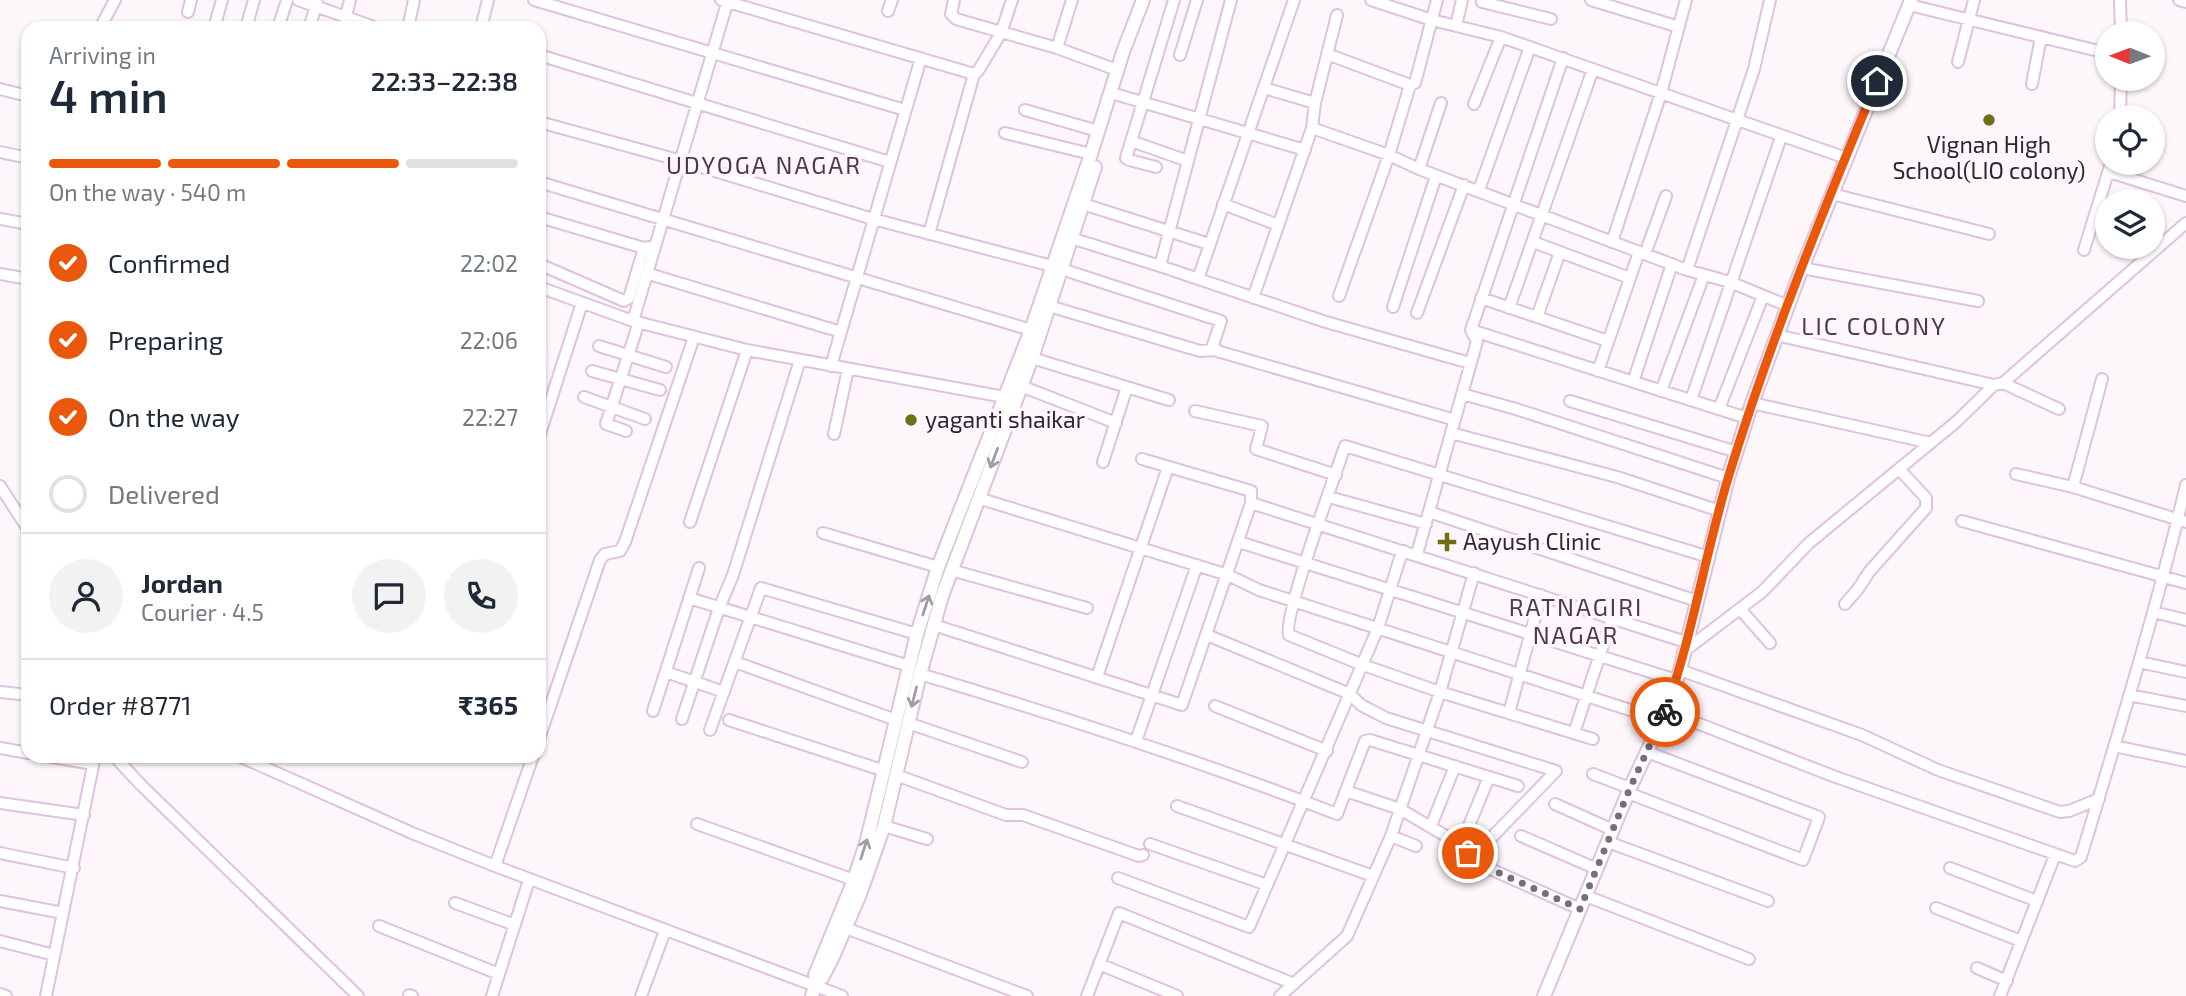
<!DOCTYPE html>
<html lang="en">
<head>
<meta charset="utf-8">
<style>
  :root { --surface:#fff; --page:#f2f2f3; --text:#1f2937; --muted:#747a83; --line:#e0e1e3; --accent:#ea580c }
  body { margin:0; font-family:"Exo 2",sans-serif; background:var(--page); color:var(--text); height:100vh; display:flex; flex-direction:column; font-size:26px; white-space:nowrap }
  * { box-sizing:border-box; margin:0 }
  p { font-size:23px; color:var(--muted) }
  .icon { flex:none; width:38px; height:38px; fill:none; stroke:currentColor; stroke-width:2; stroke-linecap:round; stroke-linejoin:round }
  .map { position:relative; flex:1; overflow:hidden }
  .drawer { position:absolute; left:21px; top:21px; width:525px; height:742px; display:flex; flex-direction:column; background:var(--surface); border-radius:21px; box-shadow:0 2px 5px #0004 }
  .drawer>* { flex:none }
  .needle { width:46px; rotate:271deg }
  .tools { position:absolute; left:2095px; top:21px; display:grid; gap:14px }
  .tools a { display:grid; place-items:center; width:70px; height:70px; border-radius:50%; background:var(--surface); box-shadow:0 2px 5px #0004; font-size:35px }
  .pin { position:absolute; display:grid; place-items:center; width:60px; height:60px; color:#fff; margin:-30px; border:4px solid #fff; border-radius:50%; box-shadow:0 2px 7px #0007 }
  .courier { position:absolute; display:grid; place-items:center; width:70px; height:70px; margin:-35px; border:5px solid #ea580c; border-radius:50%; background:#fff; color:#222; box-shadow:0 2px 9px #0007 }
  .head em { font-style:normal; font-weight:600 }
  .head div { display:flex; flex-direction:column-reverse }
  .head { display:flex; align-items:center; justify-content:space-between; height:119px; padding:0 28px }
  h1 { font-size:46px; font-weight:600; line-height:52px }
  .bar { display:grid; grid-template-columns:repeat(4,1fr); gap:10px 7px; align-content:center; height:84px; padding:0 28px }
  .bar i { height:9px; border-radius:5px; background:var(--line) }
  .bar .current { background:var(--accent) }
  .bar p { grid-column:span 4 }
  .line { display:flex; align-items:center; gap:18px; padding:0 28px; border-top:2px solid var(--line) }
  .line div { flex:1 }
  .round { display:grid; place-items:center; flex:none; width:74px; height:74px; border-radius:37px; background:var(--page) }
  ol { padding:0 28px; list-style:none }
  li { display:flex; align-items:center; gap:21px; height:77px }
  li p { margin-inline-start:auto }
  li .icon { padding:7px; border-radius:50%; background:var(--accent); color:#fff; stroke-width:4 }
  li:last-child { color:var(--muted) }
  li i { width:38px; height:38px; border:4px solid var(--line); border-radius:50% }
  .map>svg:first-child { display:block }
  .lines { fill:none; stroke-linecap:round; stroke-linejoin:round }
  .minor-casing { stroke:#e0c2de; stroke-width:14 }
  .major-casing { stroke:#e0c2de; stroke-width:16 }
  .minor { stroke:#fff; stroke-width:10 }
  .major { stroke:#fff; stroke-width:12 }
  .oneway { stroke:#a29da2 }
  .done { stroke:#786e77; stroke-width:7; stroke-dasharray:0 12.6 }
  .route { stroke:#ea580c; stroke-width:9 }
  .poi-dot { fill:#6f7013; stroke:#fdf7fc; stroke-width:2.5 }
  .labels { text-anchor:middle; stroke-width:7; stroke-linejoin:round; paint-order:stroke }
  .poi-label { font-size:23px; fill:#312530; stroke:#fdf7fc; text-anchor:start }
  .neighbourhood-label { font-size:24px; letter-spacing:2px; fill:#4f374e; stroke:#fdf7fc }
</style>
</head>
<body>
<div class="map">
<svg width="2186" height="996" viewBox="0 0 2186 996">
  <rect width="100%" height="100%" fill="#fdf7fc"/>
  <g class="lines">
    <g class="minor-casing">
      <path id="minor" d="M298,0L377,28
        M534,0L905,110
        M721,0L974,74L978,71L1001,33L1012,0
        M954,0L951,14L956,19L1057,48L1072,0
        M1371,0L1432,20L1501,37L1846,158
        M1482,0V2L1551,19
        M1591,0L1679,27
        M2120,0L2121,33
        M2179,0L2186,2
        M1909,5L2107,53
        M888,11L892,0
        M188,12L191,0
        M1456,26L1462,0
        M100,28L115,0
        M214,28L222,0
        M246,28L254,0
        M278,28L287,0
        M309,28L317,3
        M343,28L350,0
        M408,28L414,0
        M481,28L488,0
        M1057,48L1117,70
        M1327,54L1410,85
        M539,55L890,162
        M1180,55L1197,0
        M1958,62L1974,0
        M2032,84L2041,37
        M1264,88L1315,103
        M0,89L28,96
        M1118,95L1305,150
        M1474,104L1501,37
        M1025,110L1098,131
        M2120,117L2121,79
        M539,122L682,161L873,219L1052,266L1221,321L1213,345L1217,351L1455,420
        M1312,128L1389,155L1419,169L1687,270L1730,282L1788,306
        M1005,133L1091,154
        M1131,141L1188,161
        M0,152L28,158
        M1156,167L1129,160L1126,158L1174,0
        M1419,169L1441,103
        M2109,172L2186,196
        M539,182L1031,330
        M1479,190L1530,47
        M1832,194L1989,234
        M1083,204L1209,244
        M1223,204L1278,225
        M539,217L644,248L650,247
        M0,219L28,224
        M929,234L974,74
        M1071,238L1160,266L1326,322L1470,363
        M1533,242L1630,278
        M1612,242L1661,93L1686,0
        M2084,250L2111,163
        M1645,254L1666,196
        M539,264L624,301L629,298L644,248
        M1160,266L1231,0
        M1802,268L1978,301
        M1687,270L1754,69L1770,0
        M0,274L28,279
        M649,274L841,332
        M1198,279L1294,0
        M539,287L633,321L747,350L1010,398
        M1339,296L1389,155L1410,85L1415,83L1437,0
        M1253,298L1312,128L1315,103L1337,15
        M1481,298L1608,341
        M1049,306L1200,351L1215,350
        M1393,307L1436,176
        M1509,308L1593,69
        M1417,313L1464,185
        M1537,317L1560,252
        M633,321L728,0
        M1471,330L1747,418
        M1776,335L1994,385
        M599,346L666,367
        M1032,358L1169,400
        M831,366L921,58
        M592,371L660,390
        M1598,371L1639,252
        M2102,379L2073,487L2186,522
        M1633,382L1672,264
        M2003,383L2059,409
        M1021,386L1116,423
        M1661,391L1704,275
        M1462,394L1516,409L1728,478
        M584,397L645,419
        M1691,400L1781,137
        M1570,401L1737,452
        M1752,403L1931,443
        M1719,409L1763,296
        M1195,411L1262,426L1256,449L1336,475
        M626,431L606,424L639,322
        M1451,433L1617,477L1720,511
        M834,434L848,369
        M539,437L582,303
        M1103,462L1127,387
        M2016,474L2073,487
        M0,486L28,529
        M1329,497L1426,524
        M978,498L1228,575L1259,590L1661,720
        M1251,503L1686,642
        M1429,512L1697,601
        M1962,521L2186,583
        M690,522L747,350
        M823,533L938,567
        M1239,542L1676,680
        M1417,554L1477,341L1471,330L1563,58
        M951,570L1087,608
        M689,598L909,666
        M1845,604L1858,589L1869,572L1926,508V498L1899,469
        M1740,609L1770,643
        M2153,612L2186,620
        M934,625L1182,705L1251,503V491L1142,459
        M1207,635L1350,694L1361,705L1386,718L1556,771L1493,836L1468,853
        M1683,652L1762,592L1809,543L1956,422L1994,385L2003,383L2186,223
        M735,662L896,720
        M2139,662L2186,672
        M1680,670L1862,735L1938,770L2060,812L2069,811L2099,799
        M666,672L724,692
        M920,674C1061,716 1200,761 1337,814L1365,741L1370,740L1518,786
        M1097,677L1168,467
        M0,692L28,695
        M2129,695L2186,706
        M1215,706L1327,751
        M653,711L699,568
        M1666,711L1833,776L2075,861L2081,857C2118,734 2156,611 2186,485
        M1509,713L1541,595
        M682,719L719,608L733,575L800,360
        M729,720L885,771
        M908,723L1022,762
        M710,730L761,588L917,634
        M1574,733L1612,618
        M539,739L600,560L605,554L620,551L625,542L694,337
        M1593,739L1440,692L1363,665L1289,635C1282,619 1336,473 1345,446L1709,557
        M1136,741L1197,565
        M2114,746L2186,761
        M0,748L28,753
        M46,756L93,764
        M114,756L141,785L358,996
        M239,756L412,833L495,866L842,996
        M1593,774L1630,788
        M896,775L1006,815H1023L1139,856L1143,855
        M1346,791L1400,809L1461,845L1479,864L1580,909
        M1628,793L1803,860L1819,817L1647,752
        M0,803L84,815
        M1555,804L1613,830
        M1177,806L1373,876
        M697,824L854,880
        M884,826L927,839
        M1431,826L1455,766
        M1391,836L1416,846
        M1521,836L1597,869
        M1608,842L1768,901
        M1150,844L1267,885
        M1461,845L1489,777
        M0,853L74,868
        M495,866L533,756
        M1950,868L2037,901
        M1118,878L1249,927L1378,628L1401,555L1404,551
        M1586,896L1749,959
        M0,901L63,913
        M455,903L515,925
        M1936,908L2021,941
        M379,926L499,974
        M846,928L1027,996
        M0,941L54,955
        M1099,964L1177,996
        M1977,968L2007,981
        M0,994L6,996
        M409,995L412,996
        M46,996L95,756
        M492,996L529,880
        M641,996L665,931
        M1087,996L1119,913L1294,984
        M1280,996L1347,936L1391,836L1440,692L1474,573
        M2000,996L2055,855"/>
    </g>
    <g class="major-casing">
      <path id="major" d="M816,981L822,978L831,961L860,894L884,826L920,674L942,596L1032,358L1095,167
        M812,996L816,981L815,975L854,880L867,840L917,634L938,567L1031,330L1091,154L1123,52L1143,0
        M1544,996L1630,788L1666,711L1680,670L1728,478L1752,403L1802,268L1911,0"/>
    </g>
    <use href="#minor" class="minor"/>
    <use href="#major" class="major"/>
  </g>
  <defs><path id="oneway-shaft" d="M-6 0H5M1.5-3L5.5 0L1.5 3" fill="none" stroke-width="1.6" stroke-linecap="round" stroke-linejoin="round" transform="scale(1.75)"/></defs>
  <g class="oneway">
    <use href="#oneway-shaft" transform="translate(994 458) rotate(111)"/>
    <use href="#oneway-shaft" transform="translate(926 605) rotate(-72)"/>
    <use href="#oneway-shaft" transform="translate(914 697) rotate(104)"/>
    <use href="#oneway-shaft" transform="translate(864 849) rotate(-72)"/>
  </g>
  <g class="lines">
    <path class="done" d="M1468,853L1479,864L1580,909L1630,788L1665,712"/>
    <path class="route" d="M1665,712C1693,635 1705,553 1729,475C1770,341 1823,211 1877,81"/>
  </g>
  <g class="poi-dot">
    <circle cx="1989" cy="120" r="7"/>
    <circle cx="911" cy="420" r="7"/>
    <path d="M1443.5 531.5h7v7h7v7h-7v7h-7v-7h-7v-7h7z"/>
  </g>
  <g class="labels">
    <g class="poi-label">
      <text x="1989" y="153" text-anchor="middle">Vignan High<tspan x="1989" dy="26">School(LIO colony)</tspan></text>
      <text x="925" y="428">yaganti shaikar</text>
      <text x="1463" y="550">Aayush Clinic</text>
    </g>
    <g class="neighbourhood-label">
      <text x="764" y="174">UDYOGA NAGAR</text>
      <text x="1874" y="335">LIC COLONY</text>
      <text x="1576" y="616">RATNAGIRI<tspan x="1576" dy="28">NAGAR</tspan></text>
    </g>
  </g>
</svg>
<div class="tools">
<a><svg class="needle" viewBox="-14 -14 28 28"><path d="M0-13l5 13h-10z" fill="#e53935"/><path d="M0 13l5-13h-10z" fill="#747a83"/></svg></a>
<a><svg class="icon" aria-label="locate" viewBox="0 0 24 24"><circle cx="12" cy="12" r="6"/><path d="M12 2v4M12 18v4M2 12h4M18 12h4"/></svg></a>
<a><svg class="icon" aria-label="layers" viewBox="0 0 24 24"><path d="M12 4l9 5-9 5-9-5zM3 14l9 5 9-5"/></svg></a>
</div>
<div class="pin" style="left:1468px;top:853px;background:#ea580c"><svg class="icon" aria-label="bag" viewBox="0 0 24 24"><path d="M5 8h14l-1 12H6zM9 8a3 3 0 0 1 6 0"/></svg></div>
<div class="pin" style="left:1877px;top:81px;background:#1f2937"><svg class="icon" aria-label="home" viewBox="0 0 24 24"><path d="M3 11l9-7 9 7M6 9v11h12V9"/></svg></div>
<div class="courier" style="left:1665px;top:712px"><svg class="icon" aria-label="bike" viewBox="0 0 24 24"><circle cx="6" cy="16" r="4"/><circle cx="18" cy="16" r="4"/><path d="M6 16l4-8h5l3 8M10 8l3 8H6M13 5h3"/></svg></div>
<section class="drawer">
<div class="head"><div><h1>4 min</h1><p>Arriving in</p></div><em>22:33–22:38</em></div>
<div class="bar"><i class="current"></i><i class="current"></i><i class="current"></i><i></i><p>On the way · 540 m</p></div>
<ol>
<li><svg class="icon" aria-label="check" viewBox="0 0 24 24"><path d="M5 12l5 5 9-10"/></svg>Confirmed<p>22:02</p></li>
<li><svg class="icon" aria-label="check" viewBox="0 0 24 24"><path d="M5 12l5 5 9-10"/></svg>Preparing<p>22:06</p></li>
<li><svg class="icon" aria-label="check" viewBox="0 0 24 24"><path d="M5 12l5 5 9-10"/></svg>On the way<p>22:27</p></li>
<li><i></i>Delivered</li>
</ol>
<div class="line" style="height:126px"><a class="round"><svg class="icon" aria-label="person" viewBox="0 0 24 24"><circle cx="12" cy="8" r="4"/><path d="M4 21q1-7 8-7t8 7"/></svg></a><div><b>Jordan</b><p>Courier · 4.5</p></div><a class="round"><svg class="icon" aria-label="chat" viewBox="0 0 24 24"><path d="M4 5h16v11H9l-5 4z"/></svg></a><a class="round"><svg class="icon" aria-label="phone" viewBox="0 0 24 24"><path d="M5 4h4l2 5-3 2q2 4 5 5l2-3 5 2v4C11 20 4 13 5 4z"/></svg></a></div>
<div class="line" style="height:91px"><div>Order #8771</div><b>₹365</b></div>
</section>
</div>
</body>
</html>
